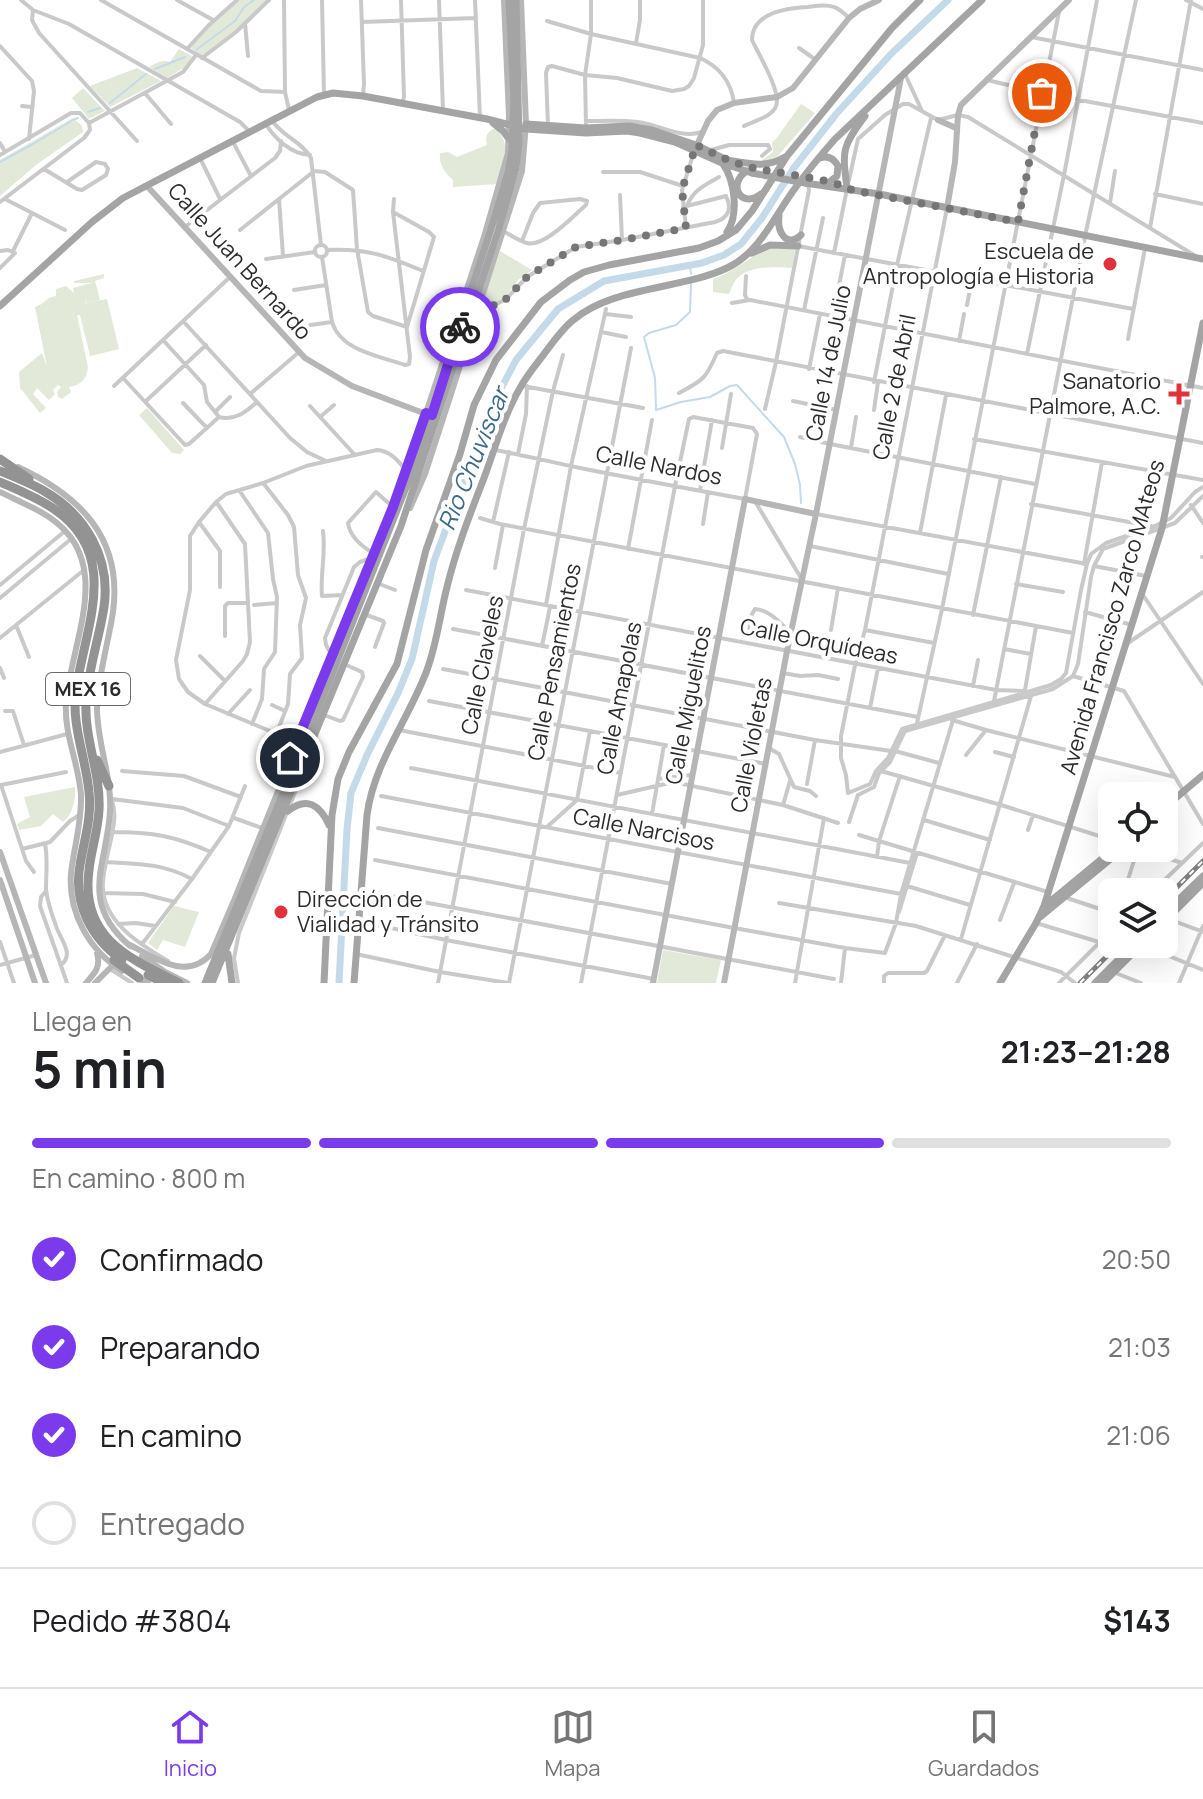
<!DOCTYPE html>
<html lang="es">
<head>
<meta charset="utf-8">
<style>
  :root { --surface:#fff; --page:#f6f6f6; --text:#202124; --muted:#757577; --line:#e0e0e0; --accent:#7c3aed }
  body { margin:0; font-family:Manrope,sans-serif; background:var(--page); color:var(--text); height:100vh; display:flex; flex-direction:column; font-size:30px; white-space:nowrap }
  * { box-sizing:border-box; margin:0 }
  p { font-size:26px; color:var(--muted) }
  .icon { flex:none; width:44px; height:44px; fill:none; stroke:currentColor; stroke-width:2; stroke-linecap:round; stroke-linejoin:round }
  .map { position:relative; height:983px; overflow:hidden }
  .drawer { display:flex; flex-direction:column; background:var(--surface); flex:1 }
  .drawer>* { flex:none }
  .fabs { position:absolute; left:1098px; top:782px; display:grid; gap:16px }
  .fabs a { display:grid; place-items:center; width:80px; height:80px; border-radius:12px; background:var(--surface); box-shadow:0 8px 32px #0002; font-size:40px }
  .pin { position:absolute; display:grid; place-items:center; width:68px; height:68px; color:#fff; margin:-34px; border:4px solid #fff; border-radius:50%; box-shadow:0 2px 8px #0007 }
  .courier { position:absolute; display:grid; place-items:center; width:80px; height:80px; margin:-40px; border:6px solid #7c3aed; border-radius:50%; background:#fff; color:#222; box-shadow:0 2px 10px #0007 }
  .overview em { font-style:normal; font-weight:700 }
  .overview div { display:flex; flex-direction:column-reverse }
  .overview { display:flex; align-items:center; justify-content:space-between; height:136px; padding:0 32px }
  h1 { font-size:52px; font-weight:700; line-height:60px }
  .bar { display:grid; grid-template-columns:repeat(4,1fr); gap:12px 8px; align-content:center; height:96px; padding:0 32px }
  .bar i { height:10px; border-radius:6px; background:var(--line) }
  .bar .current { background:var(--accent) }
  .bar p { grid-column:span 4 }
  .line { display:flex; align-items:center; gap:20px; padding:0 32px; border-top:2px solid var(--line) }
  .line div { flex:1 }
  ol { padding:0 32px; list-style:none }
  li { display:flex; align-items:center; gap:24px; height:88px }
  li p { margin-inline-start:auto }
  li .icon { padding:8px; border-radius:50%; background:var(--accent); color:#fff; stroke-width:4 }
  li:last-child { color:var(--muted) }
  li i { width:44px; height:44px; border:4px solid var(--line); border-radius:50% }
  .menu { display:flex; justify-content:space-around; align-items:center; height:112px; border-top:2px solid var(--line); background:var(--surface); font-size:22px; color:var(--muted) }
  .menu a { display:grid; justify-items:center; gap:4px }
  .menu .current { color:var(--accent) }
  .map>svg:first-child { display:block }
  .green { fill:#e2e9d9 }
  .lines { fill:none; stroke-linecap:round; stroke-linejoin:round }
  .stream { stroke:#c5dae9; stroke-width:2 }
  .river { stroke:#c5dae9; stroke-width:7 }
  .street { stroke:#c9c9c9; stroke-width:4 }
  .secondary { stroke:#b6b6b6; stroke-width:6 }
  .primary { stroke:#a4a4a4; stroke-width:7 }
  .highway { stroke:#939393; stroke-width:9 }
  .rail-casing { stroke:#818181; stroke-width:5 }
  .rail { stroke:#fff; stroke-width:2; stroke-dasharray:6; stroke-linecap:butt }
  .primary-bridge { stroke:#a4a4a4; stroke-width:7 }
  .done { stroke:#767676; stroke-width:8; stroke-dasharray:0 14.4 }
  .route { stroke:#7c3aed; stroke-width:10 }
  .poi-dot { fill:#df323a; stroke:#fff; stroke-width:3 }
  .labels { text-anchor:middle; stroke-width:8; stroke-linejoin:round; paint-order:stroke }
  .shield { fill:#fff; stroke:#6b6b6b; stroke-width:2 }
  .shield-label { font-size:20px; font-weight:bold; fill:#2c2c2c }
  .poi-label { font-size:22px; fill:#2c2c2c; stroke:#fff; text-anchor:end }
  .street-label { font-size:22px; fill:#2c2c2c; stroke:#fff }
  .water-label { font-size:24px; font-style:italic; fill:#3d6b8a; stroke:#fff }
</style>
</head>
<body>
<div class="map">
<svg width="1203" height="983" viewBox="0 0 1203 983">
  <rect width="100%" height="100%" fill="#fff"/>
  <path class="green" d="M239,0H267L228,37L205,54L201,55L191,48L197,37Z
    M179,49L192,56L185,67L167,78L149,67C156,63 162,59 170,62Z
    M137,68L161,81L110,107L90,86Z
    M83,88L105,111L89,119L72,98Z
    M801,104L815,113L777,157L762,163V160L773,152L772,142L776,139Z
    M73,118L82,126L83,132L36,165L0,196V160Z
    M493,129H496C513,144 502,165 497,184L453,187V180C446,174 438,164 440,153L448,152L457,157L487,145C485,138 486,133 493,129Z
    M770,248L795,249L792,268C775,267 746,265 735,281C732,285 731,290 729,294L713,292V279C734,272 750,256 770,248Z
    M500,251L532,270L518,280L504,299L481,307Z
    M104,274V278L95,281L100,300L87,303L85,298L86,303L77,305L107,299L119,349L90,356L80,315H77L88,367C87,379 81,385 69,387L71,392L62,399L58,397L57,392L61,387L58,385L53,390L55,394L49,400L37,388L33,394L46,408L40,413L20,388L19,372L42,353L47,367L35,307C44,305 45,297 56,296V289L66,286L74,293L73,288L92,283H74V281Z
    M147,408L184,450L180,454L172,453L139,415Z
    M75,787C76,799 73,814 63,822L53,814L41,826L19,830L17,824L30,817L24,797Z
    M174,906L199,912L185,947L163,940L157,950L148,943Z
    M663,950L721,960L716,983H657Z"/>
  <g class="lines">
    <path class="stream" d="M196,50L235,21L244,7L254,0
      M155,69L185,57
      M110,103L146,74
      M88,112L100,108
      M0,162L33,144L73,120L78,118
      M690,266L691,274
      M691,284L690,312L676,325L649,333L644,337L655,378L656,410L681,402L710,397L730,386L737,385L784,437L795,464L800,485L801,503"/>
    <path class="river" d="M339,983L347,829L351,793L367,755L398,693L412,659L434,561L493,404L516,360L558,309L604,281L702,263L724,255L741,244L762,218L793,169L837,113L891,54L948,0"/>
    <path class="street" d="M21,0L33,10L69,24L240,122L249,131
      M101,0L261,91L285,92
      M177,0L213,20
      M284,0L285,92L289,110
      M322,0L324,94
      M361,0L364,84L363,96
      M401,0L404,97L402,104
      M439,0L443,111
      M475,0L480,118
      M1186,0L1203,9
      M33,10L32,20L39,33L137,141
      M547,21L591,34L700,58C720,67 731,81 734,103
      M362,22L476,18
      M245,23L248,56
      M1031,37L1203,70
      M636,43L640,20V0
      M0,46L32,81L34,91L29,139
      M799,48L816,60
      M187,49L208,26L237,0
      M202,58L236,32L269,0
      M905,74L922,111
      M987,80L1042,93L1203,123
      M145,93L171,124
      M22,106L32,107
      M586,121C603,121 621,120 638,122C660,125 681,139 702,132
      M273,122C284,137 302,142 311,158L321,245
      M89,123L183,72L196,55
      M265,123C275,139 291,154 310,155
      M548,126L546,73L548,67L552,66L585,75L617,78L672,91L684,89L689,86L694,78L703,45V0
      M744,126C754,121 772,117 776,106C782,93 758,53 752,40C752,13 787,8 808,7C816,6 826,4 834,7C840,9 845,14 849,18
      M586,127L585,75L591,34V0
      M232,140L251,176
      M0,143L5,152
      M711,150L729,145H768L770,149L762,156
      M0,155L71,113H80L89,123
      M200,158L220,199
      M44,169L77,189L82,190L106,175L108,169L105,164L96,162L67,182
      M314,171L325,172L353,190L357,249L368,312L373,316L407,327L434,237L429,232L393,212
      M603,172H640L683,186
      M849,180L858,139L885,115L903,104H909L938,120L958,115L968,117L1194,255
      M1155,194L1203,204
      M620,195L622,240
      M5,199L65,230
      M279,199L283,256
      M0,202L84,138L90,130L89,123
      M1110,203L1115,171
      M687,206C693,190 705,185 719,177
      M185,227L275,158L280,151L281,141
      M686,228L682,190L694,152
      M1150,228L1191,0
      M240,230L313,172
      M503,231C511,235 519,241 527,243C544,248 574,215 586,205L587,201L580,199L540,203L533,213L522,241
      M315 251a6 6 0 1 1 12 0a6 6 0 1 1-12 0Z
      M798,246L1133,309
      M327,250C367,248 387,256 423,271
      M0,251L8,250L15,253L0,268
      M13,251L32,213
      M834,253L847,189
      M322,257L332,322C341,351 379,356 405,365L409,364L410,357L393,212L394,199
      M266,259L315,252
      M746,276L745,295L747,299
      M294,290L326,285
      M732,303L750,300L1203,388
      M967,305L972,279
      M804,310L823,218
      M478,312L505,300L527,277L576,247L622,240L715,222C729,218 732,208 726,196L683,207
      M606,314L631,317
      M833,316L845,255
      M183,321L290,438L307,452L326,461
      M310,325L332,322
      M601,332L626,337
      M1128,339L1145,248
      M163,340L204,385L207,402L219,417C235,421 246,412 257,402
      M959,341L964,314
      M1027,354L1064,175L1097,0
      M809,369L820,314
      M123,378L185,445L189,444L219,417
      M874,382L897,265L931,118
      M114,386L230,277
      M523,386L643,408
      M679,393C704,380 706,378 717,353L723,351L1203,443
      M250,394L298,353
      M146,401L206,345
      M793,401L837,410
      M183,403L207,428
      M310,406L354,454
      M765,409L776,362L809,190L808,184
      M874,410L878,382
      M215,412L230,397
      M320,417L334,405
      M800,437L830,444L1035,484
      M974,439L1203,480
      M722,448L731,394
      M851,448L856,417
      M495,450C523,455 551,462 580,468C635,479 690,489 745,499L757,434L753,428L693,417L689,419L675,486L581,983
      M518,454L526,414L527,386
      M264,484L288,515L294,527L298,575L306,598L300,625L302,658L290,674L288,704L276,735
      M239,490L268,533L273,579L277,597L275,652L264,669L262,699L252,724
      M700,490L712,420
      M756,503L801,578
      M1031,504L1151,526
      M1191,505L1203,523
      M816,514L1087,564
      M480,518L500,524L1073,633
      M199,522L220,551V587
      M493,522L509,452
      M703,524L708,492
      M323,531C326,554 320,574 322,596L342,595
      M920,533L946,395
      M810,546L948,574
      M628,549L652,420
      M373,553C361,546 350,537 348,523L376,492L393,507
      M1202,557H1203
      M1084,564L1102,462
      M1094,566L1146,576
      M495,568L503,525
      M377,583L395,590
      M1016,584L1063,592
      M0,585L65,531
      M466,590L996,690L1025,691
      M1143,595L1203,684
      M0,598L71,539
      M254,605L277,603
      M546,605L571,466L606,309
      M1085,612L1132,625
      M364,614L383,621L384,623L375,647
      M973,615L1001,477
      M16,625L29,657
      M453,629L918,717
      M831,630L838,588
      M865,630L934,643
      M749,632L752,614L755,609C770,610 780,623 791,633
      M225,636V606L228,603H248
      M0,638L84,570
      M1128,643L1203,592
      M542,646L550,607
      M1004,649L1031,654
      M200,656L225,681
      M332,656L326,645L325,638L354,567L360,562L371,558
      M0,668L4,678
      M443,669L815,740L891,751
      M783,673L800,676L818,675L838,679
      M1073,676L1124,691L1203,824
      M973,686L978,660
      M1025,690L1036,626
      M429,701L766,764
      M994,701L1085,236L1136,0
      M205,704L243,661L247,654L250,642L245,544L217,503
      M272,705L285,711
      M870,708L878,668
      M5,711H13L24,745
      M228,714L250,690
      M324,715L340,721L343,720L363,677L362,672L344,664
      M952,720L986,730L1175,777
      M917,723L942,609L1059,12
      M399,730L621,773
      M299,743L205,704L188,692L179,679L176,660L190,590V536L199,522L216,502L226,494L263,483L306,466L377,450C391,451 398,461 407,471
      M769,748L779,754L794,787L810,791L816,796
      M895,751L939,763
      M0,752L67,734
      M995,752L1014,757
      M966,755L986,730
      M411,768L910,863
      M122,771L184,776L241,797
      M881,771L1001,805L1112,840
      M658,779L691,775
      M807,784L815,740
      M848,793L846,775L841,758V736L855,665L865,630L947,208
      M848,793L870,784L876,771L888,758L902,729L1051,685L1061,679L1066,673L1081,590L1087,564L1091,554L1106,543L1155,526L1171,518L1195,492L1203,487
      M617,795L665,784L678,783L783,805L838,823
      M381,796L901,894
      M112,799L183,808L229,826
      M112,801C117,814 113,830 110,844C107,857 104,869 103,882C100,920 139,944 168,961
      M783,805L790,781
      M652,814L664,745
      M234,818L262,828
      M924,820L990,840
      M849,822L858,795L874,787L879,773L890,762L905,731L1053,689L1073,676L1078,664L1091,577L1094,566L1103,549L1175,523L1203,496
      M548,826L577,800L590,731
      M378,828L672,884
      M1028,830L1033,815
      M113,832C153,832 174,836 211,852
      M859,835L1048,892
      M45,844C48,859 46,873 46,889C47,900 52,915 56,926C60,939 75,954 61,965
      M1136,848L1182,863
      M22,849L50,842L70,821L81,814
      M877,857L879,841L900,776
      M375,860L734,928L845,948L885,953L896,923L901,894L953,720
      M106,862C139,864 162,863 192,879
      M34,872L26,861L1,785L66,772
      M907,886L970,905
      M46,891L41,897L40,906L67,983
      M370,892L834,979
      M1124,892L1138,848
      M1152,892L1203,843
      M103,893L143,894L175,902
      M1064,897L1112,913
      M779,903L916,926L1061,972L1075,983
      M899,912L917,853
      M1166,918L1203,932
      M1000,920L1014,883
      M359,921L446,940L654,979
      M1036,923L1099,942
      M118,924L136,923L155,926
      M961,939L1031,696
      M0,942L14,983
      M142,944L192,879L229,826L245,786
      M1142,945L1203,970
      M356,954L440,972L508,983
      M0,965L36,955
      M110,969L132,983
      M1113,972L1141,983
      M238,983L234,958L239,933L305,767
      M438,983L524,529L553,391L563,355
      M509,983L631,348
      M795,983L824,818
      M841,983L845,948
      M884,983V976L888,973H924L927,971L945,935
      M957,983L977,944
      M1059,983L1112,930
      M1179,983L1203,926"/>
    <path class="secondary" d="M938,120L956,128
      M696,147L708,121L717,110L734,103L777,97L793,88L849,18L860,9L879,0
      M147,186L305,358L352,386L426,414
      M947,208L955,162L958,115L961,105L1069,0
      M18,467C80,496 123,538 113,612C108,644 98,676 97,708C97,743 112,776 110,811C107,866 78,901 130,946
      M0,492C16,500 34,507 49,517C117,562 70,642 66,704C64,735 79,764 81,795C82,822 74,847 71,873C68,913 89,950 122,971
      M410,508L425,474L451,394L522,171L526,124L521,0
      M0,852L46,983
      M0,880L35,983
      M128,944C154,957 186,982 211,954L233,903L407,471L484,237L508,153L509,116L504,0
      M142,956L165,972L187,983
      M136,977L148,983
      M86,983C95,973 101,967 97,953
      M95,983L113,965
      M653,983L745,499L816,514
      M724,983L787,651L816,514L901,78"/>
    <path class="primary" d="M493,123L503,131L509,139
      M526,124L586,128L629,126L652,130L696,145L727,160
      M820,158C828,155 834,159 838,166L837,176L828,183
      M727,160C748,163 765,169 785,157
      M723,164C735,181 739,215 727,232
      M747,171C727,183 740,210 761,194
      M805,183L879,194L1203,259
      M847,187C842,151 842,146 865,116
      M779,216C777,231 786,249 801,235
      M752,253L770,245L798,246
      M0,306L92,222L123,198L317,97L333,93L363,96L487,119L526,129L586,133L627,131L640,133L675,142L722,163L752,173
      M1164,808L1203,775
      M288,811C307,796 320,805 329,825
      M1046,905L1115,848
      M1164,914L1203,876
      M1040,917L1124,848
      M1164,922L1203,883
      M228,954L232,983
      M205,983L335,667L411,475L493,223L508,173L512,150L514,99L509,0
      M212,983L401,526L499,228L516,168L519,141L516,0
      M324,983L332,815L338,779L349,752L397,664L426,550L460,454L474,405L496,360L541,302L570,280L584,272L609,265L699,248L718,241L736,230L752,211L787,156L892,28L920,0
      M354,983L367,815C374,762 409,719 427,670C437,643 440,614 447,587C456,550 470,514 484,478C495,448 504,415 520,388C526,377 534,367 541,358C551,345 560,331 572,321C612,286 680,290 727,268C759,253 773,219 793,191C806,173 820,156 835,139L982,0
      M1000,983L1036,923L1044,906L1162,528L1203,323
      M1095,983L1134,944
      M1103,983L1142,944"/>
    <path class="highway" d="M0,459L29,479
      M0,471C15,477 30,483 44,491C86,515 111,558 104,607C99,639 88,670 86,702C84,739 101,773 99,810C98,831 91,850 89,870C80,937 128,958 179,983
      M0,482C18,490 38,498 54,509C122,555 85,627 76,690C71,725 86,758 89,792C92,818 84,840 80,865C73,903 91,938 122,960
      M97,760L109,786
      M114,960L139,978
      M148,975L164,983"/>
    <g class="rail-casing">
      <path id="rail" d="M1164,900L1203,861
        M1080,983L1119,944"/>
    </g>
    <use href="#rail" class="rail"/>
    <path class="primary-bridge" d="M752,173L805,183"/>
  </g>
  <g class="lines">
    <path class="done" d="M460,327L464,316L490,307L505,300L527,277L576,247L622,240L686,228L682,190L696,145C715,154 734,164 754,168C780,174 830,178 852,190L1018,222L1042,93"/>
    <path class="route" d="M290,758L393,507L426,413L432,415L460,327"/>
  </g>
  <g class="poi-dot">
    <circle cx="1110" cy="264" r="8"/>
    <path d="M1175 382h8v8h8v8h-8v8h-8v-8h-8v-8h8z"/>
    <circle cx="281" cy="912" r="8"/>
  </g>
  <g class="labels">
    <rect class="shield" x="46" y="673" width="84" height="32" rx="6"/>
    <g class="shield-label">
      <text x="88" y="696">MEX 16</text>
    </g>
    <g class="poi-label">
      <text x="1094" y="259">Escuela de<tspan x="1094" dy="25">Antropología e Historia</tspan></text>
      <text x="1161" y="389">Sanatorio<tspan x="1161" dy="25">Palmore, A.C.</tspan></text>
      <text x="297" y="907" text-anchor="start">Dirección de<tspan x="297" dy="25">Vialidad y Tránsito</tspan></text>
    </g>
    <g class="street-label">
      <text transform="translate(240 261) rotate(48)" y="8">Calle Juan Bernardo</text>
      <text transform="translate(828 363) rotate(-79)" y="8">Calle 14 de Julio</text>
      <text transform="translate(894 387) rotate(-79)" y="8">Calle 2 de Abril</text>
      <text transform="translate(659 465) rotate(11)" y="8">Calle Nardos</text>
      <text transform="translate(1112 617) rotate(-74)" y="8">Avenida Francisco Zarco MAteos</text>
      <text transform="translate(819 641) rotate(11)" y="8">Calle Orquídeas</text>
      <text transform="translate(554 662) rotate(-79)" y="8">Calle Pensamientos</text>
      <text transform="translate(482 665) rotate(-79)" y="8">Calle Claveles</text>
      <text transform="translate(619 698) rotate(-79)" y="8">Calle Amapolas</text>
      <text transform="translate(688 705) rotate(-79)" y="8">Calle Miguelitos</text>
      <text transform="translate(751 745) rotate(-79)" y="8">Calle Violetas</text>
      <text transform="translate(644 829) rotate(11)" y="8">Calle Narcisos</text>
    </g>
    <g class="water-label">
      <text transform="translate(474 459) rotate(-68)" y="8">Rio Chuviscar</text>
    </g>
  </g>
</svg>
<div class="fabs">
<a><svg class="icon" aria-label="locate" viewBox="0 0 24 24"><circle cx="12" cy="12" r="6"/><path d="M12 2v4M12 18v4M2 12h4M18 12h4"/></svg></a>
<a><svg class="icon" aria-label="layers" viewBox="0 0 24 24"><path d="M12 4l9 5-9 5-9-5zM3 14l9 5 9-5"/></svg></a>
</div>
<div class="pin" style="left:1042px;top:93px;background:#ea580c"><svg class="icon" aria-label="bag" viewBox="0 0 24 24"><path d="M5 8h14l-1 12H6zM9 8a3 3 0 0 1 6 0"/></svg></div>
<div class="pin" style="left:290px;top:758px;background:#1f2937"><svg class="icon" aria-label="home" viewBox="0 0 24 24"><path d="M3 11l9-7 9 7M6 9v11h12V9"/></svg></div>
<div class="courier" style="left:460px;top:327px"><svg class="icon" aria-label="bike" viewBox="0 0 24 24"><circle cx="6" cy="16" r="4"/><circle cx="18" cy="16" r="4"/><path d="M6 16l4-8h5l3 8M10 8l3 8H6M13 5h3"/></svg></div>
</div>
<section class="drawer">
<div class="overview"><div><h1>5 min</h1><p>Llega en</p></div><em>21:23–21:28</em></div>
<div class="bar"><i class="current"></i><i class="current"></i><i class="current"></i><i></i><p>En camino · 800 m</p></div>
<ol>
<li><svg class="icon" aria-label="check" viewBox="0 0 24 24"><path d="M5 12l5 5 9-10"/></svg>Confirmado<p>20:50</p></li>
<li><svg class="icon" aria-label="check" viewBox="0 0 24 24"><path d="M5 12l5 5 9-10"/></svg>Preparando<p>21:03</p></li>
<li><svg class="icon" aria-label="check" viewBox="0 0 24 24"><path d="M5 12l5 5 9-10"/></svg>En camino<p>21:06</p></li>
<li><i></i>Entregado</li>
</ol>
<div class="line" style="height:104px"><div>Pedido #3804</div><b>$143</b></div>
</section>
<nav class="menu">
<a class="current"><svg class="icon" aria-label="home" viewBox="0 0 24 24"><path d="M3 11l9-7 9 7M6 9v11h12V9"/></svg>Inicio</a>
<a><svg class="icon" aria-label="map" viewBox="0 0 24 24"><path d="M3 6l6-2 6 2 6-2v14l-6 2-6-2-6 2zM9 4v14M15 6v14"/></svg>Mapa</a>
<a><svg class="icon" aria-label="saved" viewBox="0 0 24 24"><path d="M7 4h10v16l-5-4-5 4z"/></svg>Guardados</a>
</nav>
</body>
</html>
